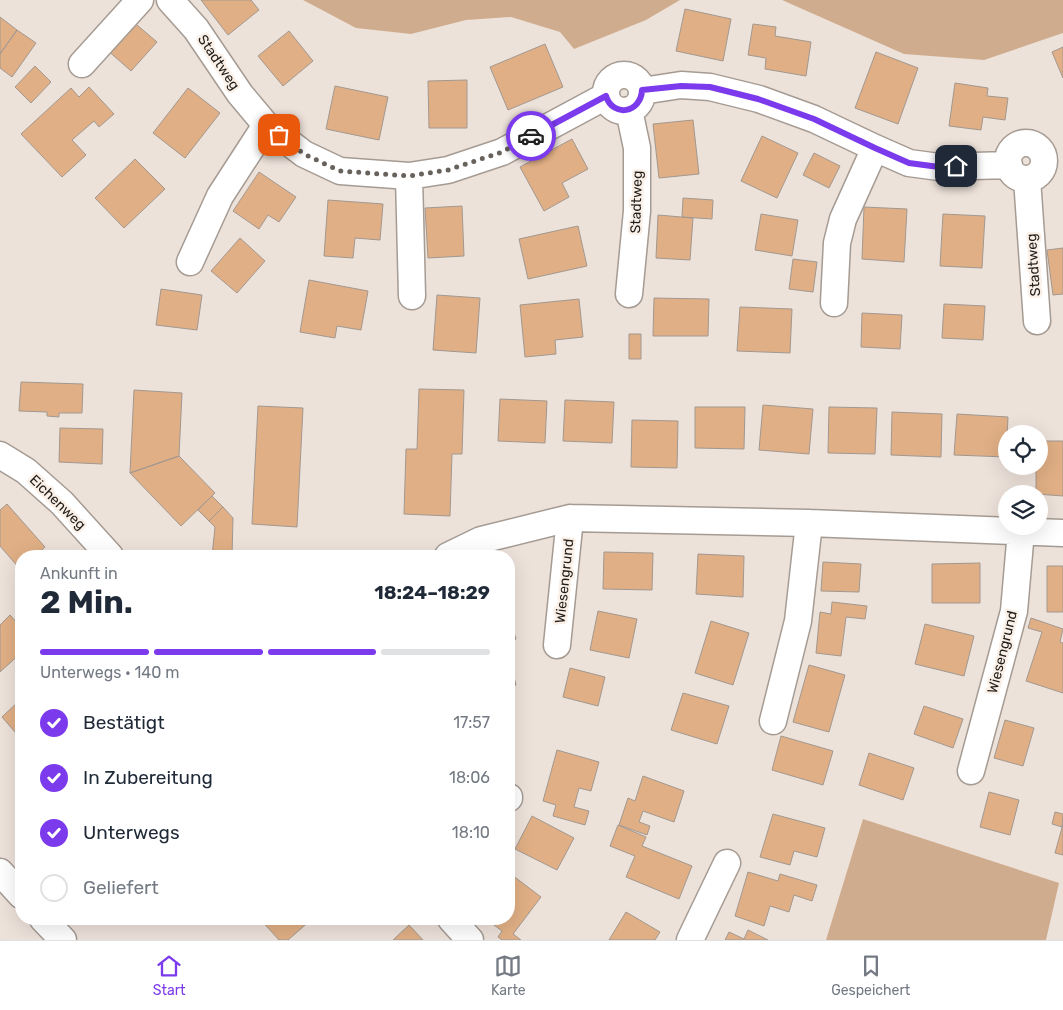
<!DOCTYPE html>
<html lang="de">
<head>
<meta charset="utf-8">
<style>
  :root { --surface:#fff; --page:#f6f6f7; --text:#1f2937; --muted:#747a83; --line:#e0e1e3; --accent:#7c3aed }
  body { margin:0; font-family:Rubik,sans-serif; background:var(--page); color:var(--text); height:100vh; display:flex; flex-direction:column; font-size:19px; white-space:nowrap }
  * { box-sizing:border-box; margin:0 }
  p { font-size:16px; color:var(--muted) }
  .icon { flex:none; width:28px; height:28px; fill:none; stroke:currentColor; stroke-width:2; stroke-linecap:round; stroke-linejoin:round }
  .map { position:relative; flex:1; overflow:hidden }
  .side { position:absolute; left:15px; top:550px; width:500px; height:375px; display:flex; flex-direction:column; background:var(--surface); border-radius:20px; box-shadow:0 5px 20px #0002 }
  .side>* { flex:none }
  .tools { position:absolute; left:998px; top:425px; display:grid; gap:10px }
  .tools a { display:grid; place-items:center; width:50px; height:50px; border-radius:50%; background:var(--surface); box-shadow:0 5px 20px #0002; font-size:25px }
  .pin { position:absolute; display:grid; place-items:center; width:42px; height:42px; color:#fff; margin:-21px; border-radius:10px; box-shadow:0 2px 8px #0006 }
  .courier { position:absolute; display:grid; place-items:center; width:50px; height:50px; margin:-25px; border:4px solid #7c3aed; border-radius:50%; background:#fff; color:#222; box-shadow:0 1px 6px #0007 }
  .headline em { font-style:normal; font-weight:700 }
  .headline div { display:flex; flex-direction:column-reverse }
  .headline { display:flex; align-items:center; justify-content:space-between; height:85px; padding:0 25px }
  h1 { font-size:32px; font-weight:700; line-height:38px }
  .bar { display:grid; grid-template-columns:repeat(4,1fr); gap:8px 5px; align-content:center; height:60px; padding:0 25px }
  .bar i { height:6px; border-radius:4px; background:var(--line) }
  .bar .on { background:var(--accent) }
  .bar p { grid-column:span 4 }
  ol { padding:0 25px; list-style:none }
  li { display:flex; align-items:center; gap:15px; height:55px }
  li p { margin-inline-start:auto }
  li .icon { padding:5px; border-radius:50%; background:var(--accent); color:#fff; stroke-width:4 }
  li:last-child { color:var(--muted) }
  li i { width:28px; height:28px; border:2px solid var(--line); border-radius:50% }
  .dock { display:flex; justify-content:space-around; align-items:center; height:70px; border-top:1px solid var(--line); background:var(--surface); font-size:14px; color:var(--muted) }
  .dock a { display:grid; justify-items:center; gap:2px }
  .dock .on { color:var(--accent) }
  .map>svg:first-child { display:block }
  .green { fill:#d0ac8e }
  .building { fill:#e0af85; stroke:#a29890 }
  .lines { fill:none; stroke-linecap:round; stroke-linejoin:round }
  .minor-casing { stroke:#a59b93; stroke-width:29 }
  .minor { stroke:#fff; stroke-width:26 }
  .done { stroke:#68625d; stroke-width:5; stroke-dasharray:0 9 }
  .route { stroke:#7c3aed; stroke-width:6 }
  .labels { text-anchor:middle; stroke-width:5; stroke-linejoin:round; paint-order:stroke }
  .street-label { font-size:14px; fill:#211d1a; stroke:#faf0e7 }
</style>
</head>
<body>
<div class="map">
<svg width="1063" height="940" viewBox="0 0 1063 940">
  <rect width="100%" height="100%" fill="#ede2da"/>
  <path class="green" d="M303,0H680L646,20L574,49L560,32L511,17L466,20L411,34L356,28Z
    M782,0H1063V33L984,60L904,54Z
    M863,819L1059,883L1046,940H826Z"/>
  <path class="building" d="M201,0H251L259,10L228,35Z
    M685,9L731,19L723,61L676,51Z
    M0,17L17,30L0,54Z
    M130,19L157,42L131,71L105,48Z
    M753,24L776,27L775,36L811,42L806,76L765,69L766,58L748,55Z
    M17,30L36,43L12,77L0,68V54Z
    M289,31L313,61L283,86L258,56Z
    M545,44L563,87L508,110L490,67Z
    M1063,47V78L1052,52Z
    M876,52L918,68L898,124L855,108Z
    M35,66L51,82L31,103L15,87Z
    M467,80V128H429L428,81Z
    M955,83L988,88L987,96L1008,98L1005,120L983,117L981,130L949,126Z
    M335,86L388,97L379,140L326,129Z
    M89,87L114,114L99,127L94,121L72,140L86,155L62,177L21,134L71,88L79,97Z
    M188,88L220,113L185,158L153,133Z
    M693,120L699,174L659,178L653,124Z
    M762,136L798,153L777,198L741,181Z
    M572,139L588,169L562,183L569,197L544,211L520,167Z
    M814,153L840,166L829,188L803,175Z
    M135,159L165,189L124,228L95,198Z
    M259,172L296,197L279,222L268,215L259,229L233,211Z
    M683,198L713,200L712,219L682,217Z
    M328,200L383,204L380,240L355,238L353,258L324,256Z
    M462,206L464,256L428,258L425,208Z
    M864,207L907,209L904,262L862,259Z
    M761,214L798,220L792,256L755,250Z
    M943,214L985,216L982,268L940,266Z
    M658,215L693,218L690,260L656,258Z
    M578,226L587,266L528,279L519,239Z
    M240,238L265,261L237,293L211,271Z
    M1063,248V294L1053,295L1047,250Z
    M793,259L817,262L813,292L789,289Z
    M309,280L368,291L361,330L337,326L335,338L300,332Z
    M161,289L202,295L197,330L156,325Z
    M437,295L480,298L476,353L433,350Z
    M654,298L709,299L708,336H653Z
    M579,299L583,337L555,340L556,354L525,357L520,305Z
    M944,304L985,306L983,340L942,338Z
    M740,307L792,309L790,353L737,351Z
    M862,313L902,315L900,349L861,347Z
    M629,334H641V359H629Z
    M21,382L83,384L82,413H59V417L47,416V412L19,411Z
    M419,389L464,390L462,454H452L450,516L404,514L406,449H417Z
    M134,390L182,393L179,456L130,473Z
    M500,399L547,401L545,443L498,441Z
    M565,400L614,402L612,443L563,441Z
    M763,405L813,409L809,454L759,450Z
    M258,406L303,408L297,527L252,524Z
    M695,407H745L744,449L695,448Z
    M829,407L877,408L875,454L828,453Z
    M892,412L942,414L941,457L891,455Z
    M957,414L1008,417L1006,457L954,455Z
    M632,420L678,421L677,468L631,467Z
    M60,428L103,429L102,464L59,462Z
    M1039,441H1063V496L1036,494V466H1039Z
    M179,456L215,493L181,526L130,473Z
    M212,496L223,507L209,521L198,510Z
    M7,504L45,547L35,556H21L20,569L0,546V510Z
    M223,507L233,518L232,556H212L215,527L209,521Z
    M604,552L653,553L652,590L603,589Z
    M698,554L744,556L743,597L696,594Z
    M823,562L861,564L859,592L821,591Z
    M980,563V603H932V564Z
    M1047,566H1063V612H1047Z
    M832,602L867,606L865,619L846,617L841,656L816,653L820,612L831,614Z
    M509,604L513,620L509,621Z
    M598,611L637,619L629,658L590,650Z
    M10,615L21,627V653L0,672V625Z
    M1031,618L1063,629L1060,642L1063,643V693L1026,681L1042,632L1028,628Z
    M711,621L749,633L733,685L695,673Z
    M509,623H511L516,639L509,641Z
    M925,624L974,636L964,676L915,664Z
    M509,657L516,685L509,687Z
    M809,665L845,675L829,732L793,722Z
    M570,668L605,677L598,706L563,697Z
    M683,693L729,706L717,744L671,730Z
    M21,699V739L2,717Z
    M924,706L963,719L953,748L914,734Z
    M1005,720L1034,728L1023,766L994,758Z
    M781,736L833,751L823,785L772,770Z
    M557,750L599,762L591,791L579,788L574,807L589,811L585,825L553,816L556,805L543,801Z
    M869,753L914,768L903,800L859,785Z
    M643,776L684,791L674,822L643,811L639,822L650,826L647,835L619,825L628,798L635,801Z
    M989,792L1019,800L1010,835L980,827Z
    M1055,812L1063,814L1062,827L1052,824Z
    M773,814L825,828L817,857L794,851L790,865L760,857Z
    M532,816L574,838L557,870L515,849Z
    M1063,824V855L1055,853Z
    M618,825L646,837L642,846L692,866L679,899L626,877L635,856L610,846Z
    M748,872L778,881L780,874L817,885L812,901L794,895L789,912L770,906L764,926L735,916Z
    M512,875L541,897L513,934L521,940H502L498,937L502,931L486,919H509V879Z
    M626,912L660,932L655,940H609Z
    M260,919H312L288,940H279Z
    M409,925L423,940H393Z
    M748,930L768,940H725L729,932L744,939Z"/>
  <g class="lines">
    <g class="minor-casing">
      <path id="minor" d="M170,0L196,29L240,94L266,125L304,154L340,171L409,176L448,170L502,152L606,96
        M82,64L140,0
        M606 93a18 18 0 1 1 36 0a18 18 0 1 1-36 0Z
        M642,91L681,85L710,87L759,99L814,119L875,148L909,163L939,167L1009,165
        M629,110L637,148V211L629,294
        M1008 161a18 18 0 1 1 36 0a18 18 0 1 1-36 0Z
        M409,176L412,296
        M1027,179L1037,321
        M190,262L220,196L266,125
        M834,303L837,243L843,219L875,148
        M0,455L26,471L62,503L110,556
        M448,556L481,540L570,518L809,523L1063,533
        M557,645L570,518
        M773,721L798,621L809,523
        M971,771L1014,611L1021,531
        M509,798V797
        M0,872L21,895
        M43,919L63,940
        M451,919L470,940
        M690,940L727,863"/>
    </g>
    <use href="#minor" class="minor"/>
  </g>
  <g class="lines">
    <path class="done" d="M279,135L304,154L340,171L409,176L448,170L502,152L531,136"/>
    <path class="route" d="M531,136L606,96C613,118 641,113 642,90L681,86L710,87L758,99L814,119L875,148L909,163L939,167L956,166"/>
  </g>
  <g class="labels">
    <g class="street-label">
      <text transform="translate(219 62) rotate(56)" y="5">Stadtweg</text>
      <text transform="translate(636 202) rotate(-88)" y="5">Stadtweg</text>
      <text transform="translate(1033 265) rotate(-94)" y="5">Stadtweg</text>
      <text transform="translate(58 502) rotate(44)" y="5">Eichenweg</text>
      <text transform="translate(564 581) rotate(-84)" y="5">Wiesengrund</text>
      <text transform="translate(1002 652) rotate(-76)" y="5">Wiesengrund</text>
    </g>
  </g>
</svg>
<div class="tools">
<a><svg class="icon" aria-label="locate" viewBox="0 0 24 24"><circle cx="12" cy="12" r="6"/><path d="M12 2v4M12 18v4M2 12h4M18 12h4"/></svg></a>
<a><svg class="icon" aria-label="layers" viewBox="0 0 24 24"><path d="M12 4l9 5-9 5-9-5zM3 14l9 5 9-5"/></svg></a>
</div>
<div class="pin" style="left:279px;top:135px;background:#ea580c"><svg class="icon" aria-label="bag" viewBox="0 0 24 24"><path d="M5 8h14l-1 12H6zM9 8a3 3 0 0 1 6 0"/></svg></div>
<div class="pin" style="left:956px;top:166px;background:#1f2937"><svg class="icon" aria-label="home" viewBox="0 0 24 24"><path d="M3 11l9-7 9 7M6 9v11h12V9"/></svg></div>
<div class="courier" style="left:531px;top:136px"><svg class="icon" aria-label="car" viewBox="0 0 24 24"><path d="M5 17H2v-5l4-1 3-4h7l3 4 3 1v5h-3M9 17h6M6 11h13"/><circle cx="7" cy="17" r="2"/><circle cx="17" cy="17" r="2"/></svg></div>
<section class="side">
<div class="headline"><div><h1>2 Min.</h1><p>Ankunft in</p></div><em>18:24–18:29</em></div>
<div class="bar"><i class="on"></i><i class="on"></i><i class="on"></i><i></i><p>Unterwegs · 140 m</p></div>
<ol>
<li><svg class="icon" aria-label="check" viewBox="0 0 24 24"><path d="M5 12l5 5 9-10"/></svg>Bestätigt<p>17:57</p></li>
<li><svg class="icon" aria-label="check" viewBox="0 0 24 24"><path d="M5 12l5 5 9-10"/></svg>In Zubereitung<p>18:06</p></li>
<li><svg class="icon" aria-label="check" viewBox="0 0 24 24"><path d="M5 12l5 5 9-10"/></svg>Unterwegs<p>18:10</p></li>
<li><i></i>Geliefert</li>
</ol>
</section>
</div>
<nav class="dock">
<a class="on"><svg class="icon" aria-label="home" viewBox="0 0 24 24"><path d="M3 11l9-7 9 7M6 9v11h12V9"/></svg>Start</a>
<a><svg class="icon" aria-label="map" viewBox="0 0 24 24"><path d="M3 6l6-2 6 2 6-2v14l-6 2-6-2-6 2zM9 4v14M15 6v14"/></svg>Karte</a>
<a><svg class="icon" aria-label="saved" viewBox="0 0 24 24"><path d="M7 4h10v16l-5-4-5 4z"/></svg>Gespeichert</a>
</nav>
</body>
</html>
